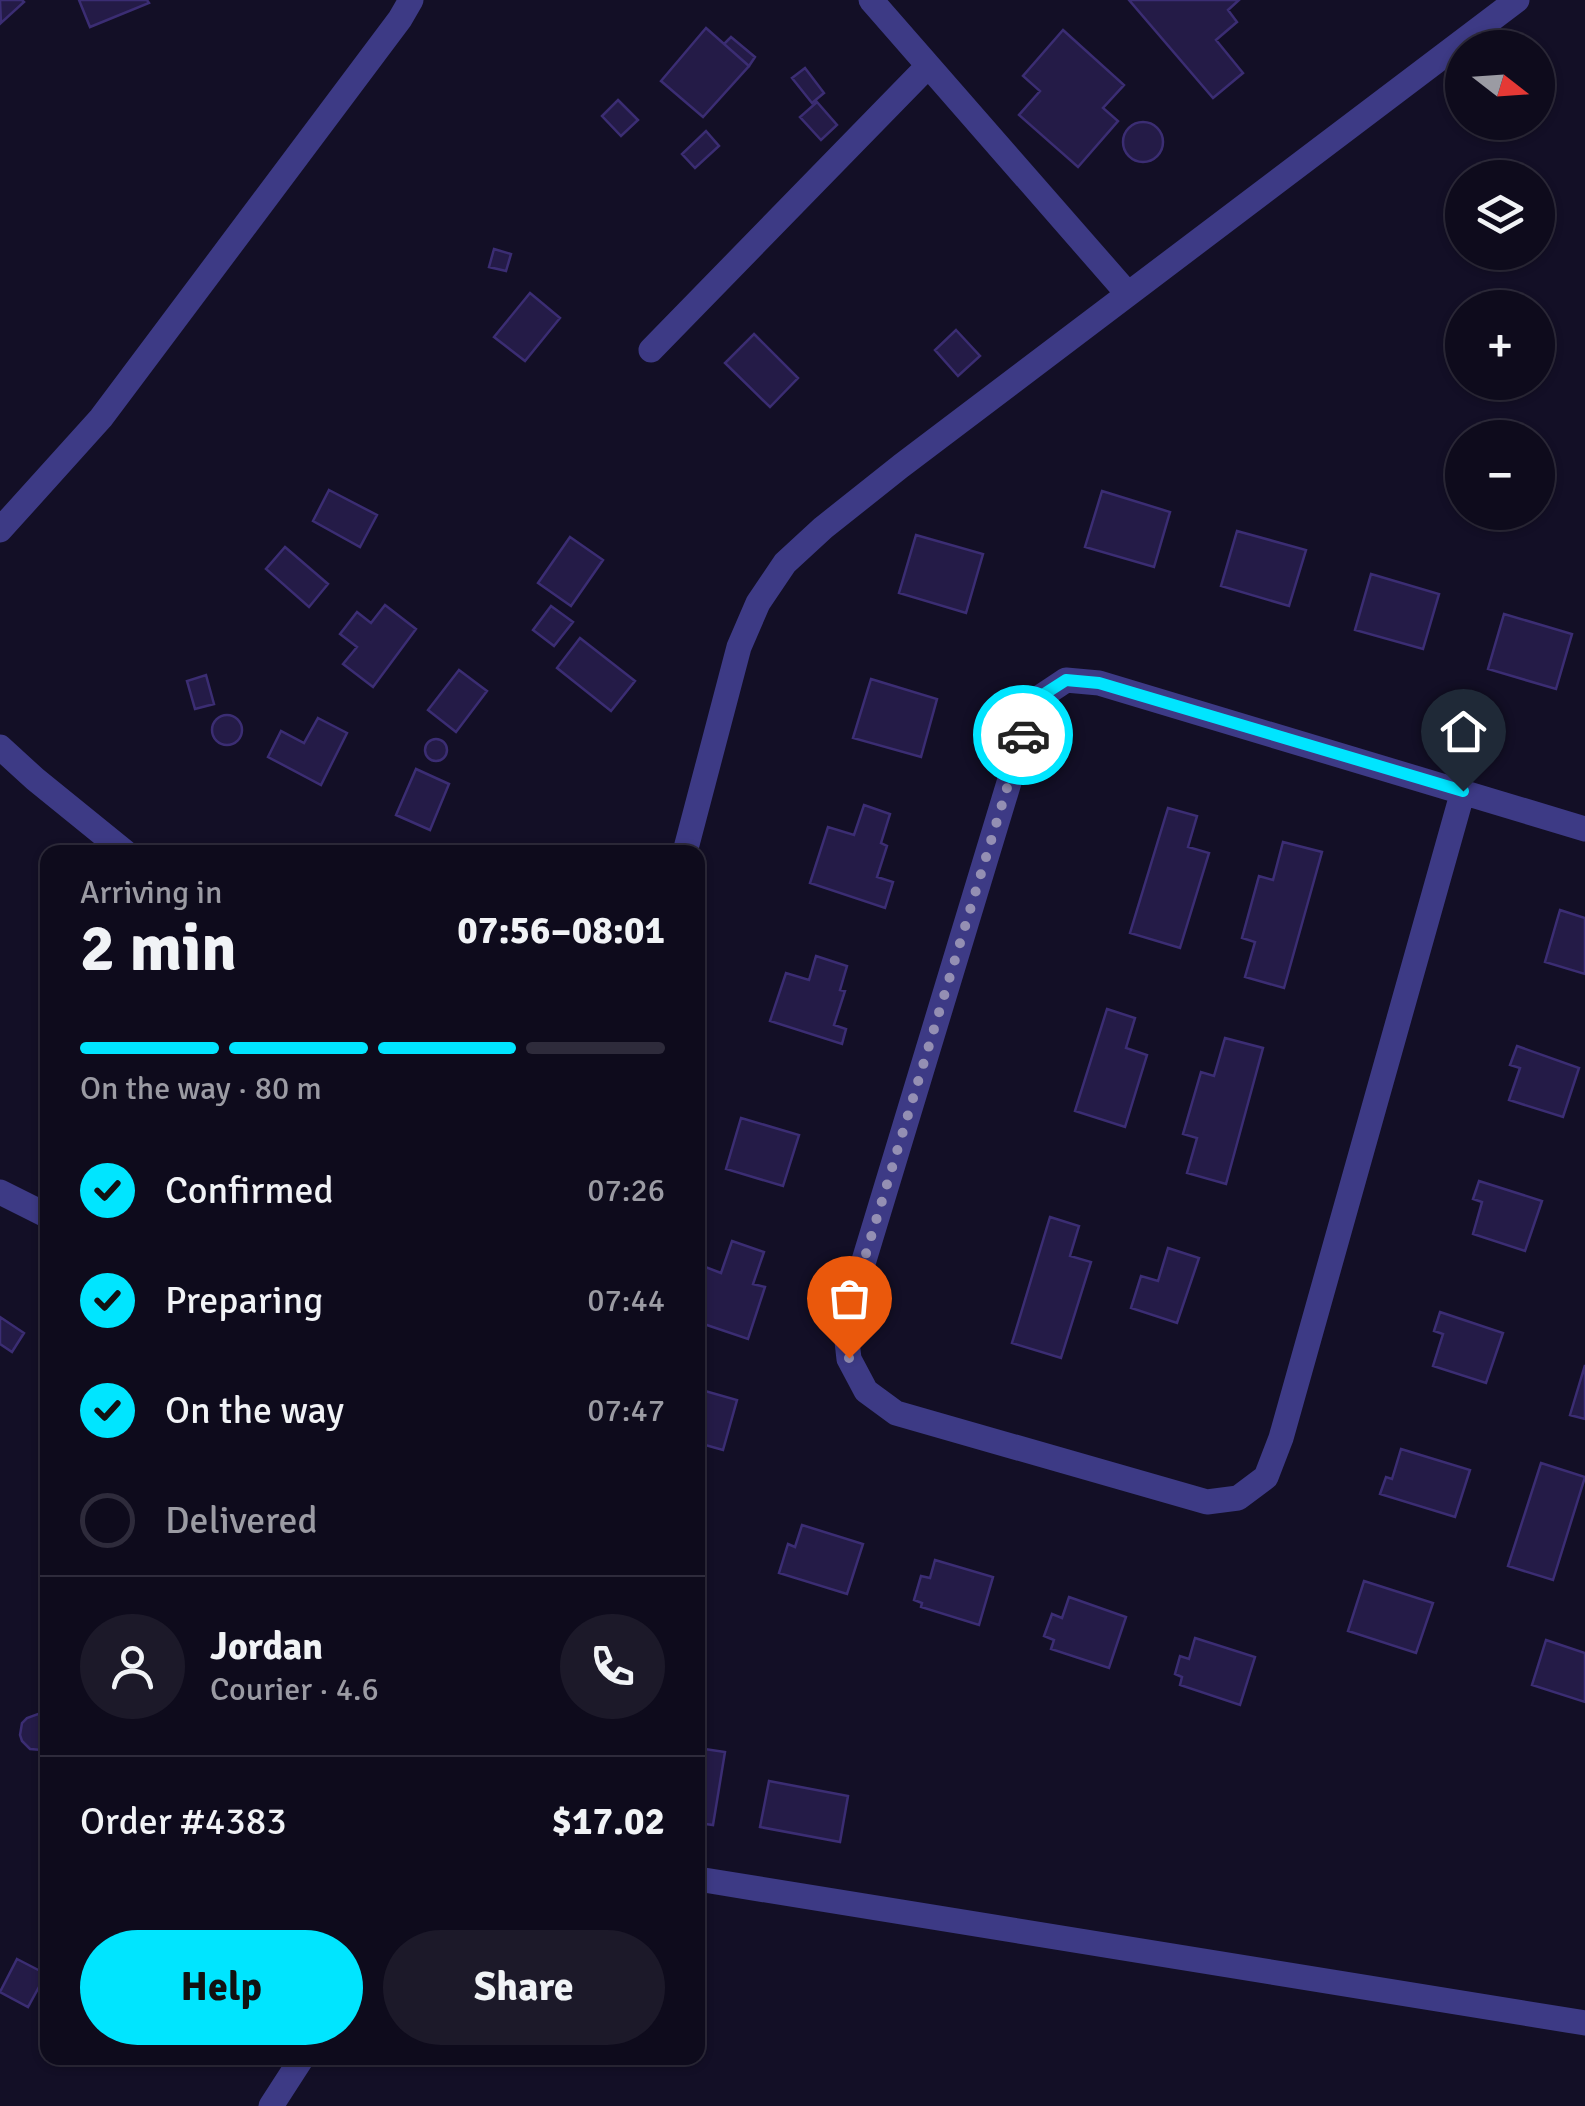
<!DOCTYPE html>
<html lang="en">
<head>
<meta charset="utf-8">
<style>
  :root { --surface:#0e0b1c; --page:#1c1929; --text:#f1f3f6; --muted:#9b9ba3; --line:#2e2b3b; --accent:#00e5ff }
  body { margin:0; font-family:Signika,sans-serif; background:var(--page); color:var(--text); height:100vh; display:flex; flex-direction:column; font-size:38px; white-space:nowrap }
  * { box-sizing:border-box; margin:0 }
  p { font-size:32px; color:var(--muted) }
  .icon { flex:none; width:55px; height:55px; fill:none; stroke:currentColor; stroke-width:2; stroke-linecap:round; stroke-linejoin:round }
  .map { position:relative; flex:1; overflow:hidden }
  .sheet { position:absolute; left:40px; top:845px; width:665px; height:1220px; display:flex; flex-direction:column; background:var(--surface); border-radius:20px; box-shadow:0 2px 8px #0004,0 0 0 2px var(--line) }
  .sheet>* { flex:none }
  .needle { width:65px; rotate:107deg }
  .fabs { position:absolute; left:1445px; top:30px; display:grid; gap:20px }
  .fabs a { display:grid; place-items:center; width:110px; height:110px; border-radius:50%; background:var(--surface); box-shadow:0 2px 8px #0004,0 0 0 2px var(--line); font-size:50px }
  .pin { position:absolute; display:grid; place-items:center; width:85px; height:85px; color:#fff; margin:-102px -42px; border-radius:50% 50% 50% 0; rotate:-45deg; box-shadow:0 0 10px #0007 }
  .pin .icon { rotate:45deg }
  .courier { position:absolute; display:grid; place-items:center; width:100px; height:100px; margin:-50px; border:8px solid #00e5ff; border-radius:50%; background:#fff; color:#222; box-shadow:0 2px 12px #0007 }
  .head em { font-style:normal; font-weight:700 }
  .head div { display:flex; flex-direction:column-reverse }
  .head { display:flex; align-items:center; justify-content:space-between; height:170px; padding:0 40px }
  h1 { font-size:65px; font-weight:700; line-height:75px }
  .bar { display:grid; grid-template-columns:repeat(4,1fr); gap:15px 10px; align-content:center; height:120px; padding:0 40px }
  .bar i { height:12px; border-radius:8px; background:var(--line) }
  .bar .on { background:var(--accent) }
  .bar p { grid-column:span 4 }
  .line { display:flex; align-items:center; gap:25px; padding:0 40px; border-top:2px solid var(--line) }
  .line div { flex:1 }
  .round { display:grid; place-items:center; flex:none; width:105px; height:105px; border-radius:52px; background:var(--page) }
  ol { padding:0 40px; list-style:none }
  li { display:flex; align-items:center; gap:30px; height:110px }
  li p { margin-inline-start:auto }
  li .icon { padding:10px; border-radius:50%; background:var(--accent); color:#111; stroke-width:4 }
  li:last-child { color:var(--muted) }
  li i { width:55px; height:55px; border:5px solid var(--line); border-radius:50% }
  .cta { display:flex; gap:20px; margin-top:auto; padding:20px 40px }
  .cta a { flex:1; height:115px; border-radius:60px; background:var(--accent); color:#111; font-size:40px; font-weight:700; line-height:115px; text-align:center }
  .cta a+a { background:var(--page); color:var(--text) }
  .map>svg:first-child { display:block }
  .building { fill:#241b47; stroke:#3b2d73; stroke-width:2.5 }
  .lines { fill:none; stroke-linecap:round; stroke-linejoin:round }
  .street { stroke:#3d3a85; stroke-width:25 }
  .done { stroke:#948fb3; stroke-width:10; stroke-dasharray:0 18 }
  .route { stroke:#00e5ff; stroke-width:12 }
</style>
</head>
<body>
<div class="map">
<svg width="1585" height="2106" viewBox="0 0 1585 2106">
  <rect width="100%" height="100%" fill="#130f26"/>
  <path class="building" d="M0,0H22L24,2L1,23Z
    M79,0H147L149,3L90,27Z
    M1129,0H1239L1228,10L1237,22L1216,40L1243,73L1213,98Z
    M706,28L749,66L703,117L661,81Z
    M1063,30L1124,85L1103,108L1118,121L1078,167L1019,115L1040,91L1023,76Z
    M731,37L755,57L749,66L724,44Z
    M805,68L824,93L812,103L792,78Z
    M618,100L638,120L621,136L602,116Z
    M817,102L837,125L821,140L800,117Z
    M1123 142a20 20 0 1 1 40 0a20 20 0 1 1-40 0Z
    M706,131L719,146L695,168L682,154Z
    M494,249L511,254L506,271L489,267Z
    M530,293L560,318L525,361L494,337Z
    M956,330L980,356L958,376L935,350Z
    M754,334L798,378L770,407L725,363Z
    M329,490L377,515L360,547L313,521Z
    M1102,491L1170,512L1154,567L1085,547Z
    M1237,531L1306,550L1289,606L1221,586Z
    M916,535L983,554L966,613L899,593Z
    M570,537L603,560L571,606L538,583Z
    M285,547L328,584L309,607L266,569Z
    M1371,574L1439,594L1423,649L1355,630Z
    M385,605L416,629L373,687L343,664L357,647L340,634L357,612L371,623Z
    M551,606L573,622L554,646L533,630Z
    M1504,614L1572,634L1556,689L1488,669Z
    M580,638L635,681L611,711L557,668Z
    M459,670L487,691L456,732L428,710Z
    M206,675L214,704L195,709L187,681Z
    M871,679L937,699L921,757L853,738Z
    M212 730a15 15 0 1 1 30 0a15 15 0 1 1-30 0Z
    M318,718L347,733L321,785L268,757L281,731L304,743Z
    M425 750a11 11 0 1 1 22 0a11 11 0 1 1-22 0Z
    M416,769L449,784L430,830L396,815Z
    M864,805L890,814L881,843L887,846L877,877L893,882L885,908L810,883L828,827L854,835Z
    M1168,808L1197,816L1188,847L1209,853L1180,948L1130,933Z
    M1283,842L1322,852L1284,988L1245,977L1255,942L1242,938L1259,876L1273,880Z
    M1560,910L1585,918V974L1545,962Z
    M816,956L847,966L840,990L845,991L834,1025L846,1029L842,1044L770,1021L786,973L809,980Z
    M1107,1009L1135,1018L1126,1048L1147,1055L1125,1127L1075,1111Z
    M1225,1038L1263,1048L1226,1184L1187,1173L1197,1138L1183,1134L1201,1072L1214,1076Z
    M1517,1046L1579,1068L1563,1117L1509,1100L1520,1068L1510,1065Z
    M741,1118L799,1135L783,1186L726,1169Z
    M1479,1181L1542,1201L1525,1251L1473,1234L1482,1202L1473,1199Z
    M1050,1217L1079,1226L1070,1256L1091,1262L1061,1358L1012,1343Z
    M732,1241L764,1252L753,1284L765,1287L748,1339L698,1322V1272L700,1265L721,1273Z
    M1168,1248L1199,1258L1177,1323L1131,1308L1141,1276L1158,1281Z
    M1440,1312L1503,1333L1486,1383L1433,1366L1443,1334L1434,1331Z
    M0,1317L24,1333L12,1352L0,1344Z
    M1585,1365V1419L1570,1415Z
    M698,1389L737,1400L723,1450L698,1443Z
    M1401,1449L1470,1470L1455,1517L1380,1494L1386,1477L1392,1479Z
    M1541,1463L1585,1477L1553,1580L1508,1566Z
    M802,1525L863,1544L847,1594L779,1573L788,1544L795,1547Z
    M935,1560L993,1577L979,1625L921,1607L922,1603L914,1600L921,1576L930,1578Z
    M1364,1581L1433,1603L1416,1653L1348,1631Z
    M1069,1597L1126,1617L1109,1668L1051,1649L1054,1640L1044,1636L1052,1614L1062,1618Z
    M1195,1638L1255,1657L1240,1705L1180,1685L1182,1677L1175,1674L1180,1656L1189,1659Z
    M1546,1640L1585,1653V1702L1532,1685Z
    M38,1714L48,1717V1749L42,1750L30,1749L22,1741L20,1735L22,1723L27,1718Z
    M698,1748L725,1752L713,1825L698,1823Z
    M769,1781L848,1796L840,1842L760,1827Z
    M17,1959L46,1974L28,2007L0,1992Z"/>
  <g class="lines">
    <path class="street" d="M871,0L1128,294
      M651,350L928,66
      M0,530L101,418L400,19L411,0
      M0,747L35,779L125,852
      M1463,791L1281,1438L1266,1477L1238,1498L1207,1502L896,1413L866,1391L849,1359L845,1323L1024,733L1039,698L1066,680L1099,683L1585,829
      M685,852L739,647L758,603L785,563L823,528L901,466L1517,0
      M0,1192L48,1216
      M698,1879L1585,2023
      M271,2106L302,2058"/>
  </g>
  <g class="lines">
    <path class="done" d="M849,1358L845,1323L1023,735"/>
    <path class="route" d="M1023,735L1038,698L1066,680L1099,683L1463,791"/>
  </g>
</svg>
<div class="fabs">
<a><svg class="needle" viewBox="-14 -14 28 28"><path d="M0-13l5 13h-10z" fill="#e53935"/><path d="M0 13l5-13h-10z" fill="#9b9ba3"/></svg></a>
<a><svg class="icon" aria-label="layers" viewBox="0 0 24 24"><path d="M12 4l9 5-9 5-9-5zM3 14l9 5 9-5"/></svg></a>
<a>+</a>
<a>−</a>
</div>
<div class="pin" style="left:849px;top:1358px;background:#ea580c"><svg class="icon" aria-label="bag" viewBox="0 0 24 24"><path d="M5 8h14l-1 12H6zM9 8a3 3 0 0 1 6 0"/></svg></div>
<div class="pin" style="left:1463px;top:791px;background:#1f2937"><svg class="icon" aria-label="home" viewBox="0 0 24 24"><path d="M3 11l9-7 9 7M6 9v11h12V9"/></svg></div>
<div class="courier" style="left:1023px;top:735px"><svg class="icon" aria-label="car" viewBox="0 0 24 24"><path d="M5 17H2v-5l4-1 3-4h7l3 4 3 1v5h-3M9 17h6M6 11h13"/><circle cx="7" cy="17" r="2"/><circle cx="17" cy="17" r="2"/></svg></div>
<section class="sheet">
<div class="head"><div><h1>2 min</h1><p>Arriving in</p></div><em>07:56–08:01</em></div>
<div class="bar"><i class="on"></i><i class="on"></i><i class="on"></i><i></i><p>On the way · 80 m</p></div>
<ol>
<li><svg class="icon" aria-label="check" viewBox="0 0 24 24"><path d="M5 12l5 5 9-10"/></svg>Confirmed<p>07:26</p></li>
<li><svg class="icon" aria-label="check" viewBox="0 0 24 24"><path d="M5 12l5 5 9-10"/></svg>Preparing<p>07:44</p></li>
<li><svg class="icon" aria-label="check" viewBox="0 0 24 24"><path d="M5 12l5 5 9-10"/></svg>On the way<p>07:47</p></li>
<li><i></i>Delivered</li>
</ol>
<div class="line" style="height:180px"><a class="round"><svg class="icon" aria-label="person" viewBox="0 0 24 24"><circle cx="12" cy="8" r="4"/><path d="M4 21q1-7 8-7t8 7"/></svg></a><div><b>Jordan</b><p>Courier · 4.6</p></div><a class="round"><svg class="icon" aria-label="phone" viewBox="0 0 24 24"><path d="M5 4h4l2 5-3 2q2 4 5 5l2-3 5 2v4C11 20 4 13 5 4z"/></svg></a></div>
<div class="line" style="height:130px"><div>Order #4383</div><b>$17.02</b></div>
<div class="cta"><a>Help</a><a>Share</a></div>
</section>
</div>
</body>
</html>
